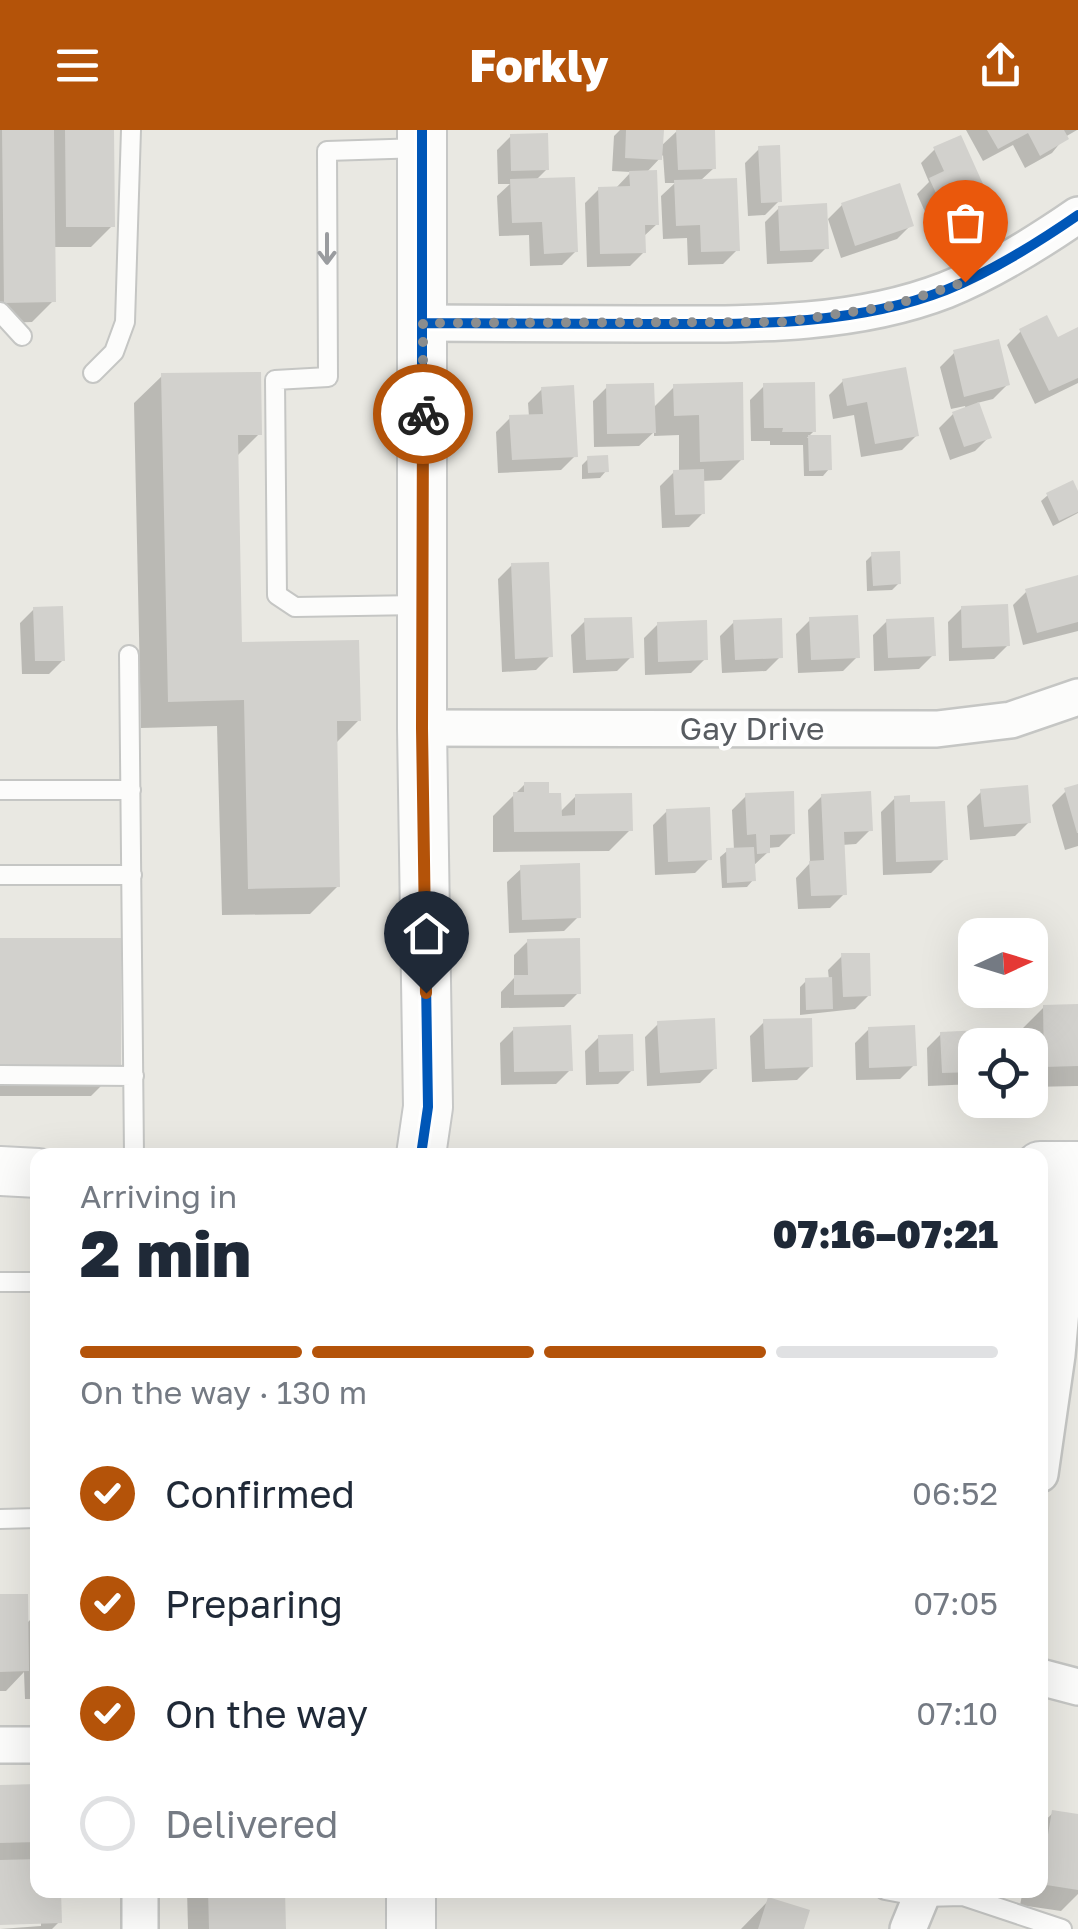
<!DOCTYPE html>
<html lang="en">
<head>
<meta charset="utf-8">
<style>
  :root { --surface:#fff; --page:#f2f2f3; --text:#1f2937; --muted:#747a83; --line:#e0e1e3; --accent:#b45309 }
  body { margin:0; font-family:"Golos Text",sans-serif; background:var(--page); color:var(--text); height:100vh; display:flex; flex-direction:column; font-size:38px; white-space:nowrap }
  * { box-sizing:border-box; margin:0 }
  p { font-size:32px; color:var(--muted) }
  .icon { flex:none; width:55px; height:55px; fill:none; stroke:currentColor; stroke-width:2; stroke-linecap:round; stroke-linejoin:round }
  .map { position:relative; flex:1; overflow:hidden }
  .panel { position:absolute; left:30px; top:1018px; width:1018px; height:750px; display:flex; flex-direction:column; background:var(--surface); border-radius:20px; box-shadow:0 10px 40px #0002 }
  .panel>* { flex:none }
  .needle { width:65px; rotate:86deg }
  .buttons { position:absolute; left:958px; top:788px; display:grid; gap:20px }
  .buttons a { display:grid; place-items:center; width:90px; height:90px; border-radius:20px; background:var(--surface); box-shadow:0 10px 40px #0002; font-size:50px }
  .pin { position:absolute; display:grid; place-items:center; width:85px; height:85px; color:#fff; margin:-102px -42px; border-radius:50% 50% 50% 0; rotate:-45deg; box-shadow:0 0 10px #0007 }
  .pin .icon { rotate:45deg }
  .courier { position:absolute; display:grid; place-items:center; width:100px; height:100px; margin:-50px; border:8px solid #b45309; border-radius:50%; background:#fff; color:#222; box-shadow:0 2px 12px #0007 }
  .summary em { font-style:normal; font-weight:800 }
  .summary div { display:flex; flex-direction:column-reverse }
  .summary { display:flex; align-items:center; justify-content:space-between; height:170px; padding:0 50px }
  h1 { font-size:65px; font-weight:800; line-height:75px }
  .bar { display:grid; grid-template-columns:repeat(4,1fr); gap:15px 10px; align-content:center; height:120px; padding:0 50px }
  .bar i { height:12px; border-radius:8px; background:var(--line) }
  .bar .active { background:var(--accent) }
  .bar p { grid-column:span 4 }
  ol { padding:0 50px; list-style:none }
  li { display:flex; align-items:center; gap:30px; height:110px }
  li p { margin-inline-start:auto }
  li .icon { padding:10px; border-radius:50%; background:var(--accent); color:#fff; stroke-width:4 }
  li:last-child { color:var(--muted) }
  li i { width:55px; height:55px; border:5px solid var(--line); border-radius:50% }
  header { display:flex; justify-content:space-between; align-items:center; height:130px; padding:0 50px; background:var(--accent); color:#fff; font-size:45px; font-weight:800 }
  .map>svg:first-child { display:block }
  .shadow { fill:#0003 }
  .building { fill:#d2d1cd }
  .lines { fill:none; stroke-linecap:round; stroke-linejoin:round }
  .lane-casing { stroke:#c5c6c4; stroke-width:22 }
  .street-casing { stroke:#c5c6c4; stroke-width:40 }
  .secondary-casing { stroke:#c6c7c6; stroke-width:52 }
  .lane { stroke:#fcfcfb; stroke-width:18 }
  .street { stroke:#fcfcfb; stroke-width:35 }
  .secondary { stroke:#fcfcfb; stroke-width:48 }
  .cycleway-casing { stroke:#fff; stroke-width:16 }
  .cycleway { stroke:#0057b8; stroke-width:10 }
  .oneway { stroke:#9a9c9f }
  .done { stroke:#8b8d8e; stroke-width:10; stroke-dasharray:0 18 }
  .route { stroke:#b45309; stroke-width:12 }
  .labels { text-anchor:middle; stroke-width:9; stroke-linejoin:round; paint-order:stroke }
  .street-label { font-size:32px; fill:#585c61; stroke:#fff }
</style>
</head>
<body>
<header><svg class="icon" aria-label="menu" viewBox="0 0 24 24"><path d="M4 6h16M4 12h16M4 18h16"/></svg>Forkly<svg class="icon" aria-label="share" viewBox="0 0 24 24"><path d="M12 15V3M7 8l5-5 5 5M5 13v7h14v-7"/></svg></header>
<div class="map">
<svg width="1078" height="1799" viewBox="0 0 1078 1799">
  <rect width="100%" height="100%" fill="#e9e8e2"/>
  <path class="shadow" d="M0,0H111L112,96L91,117H52L53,171L32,192L0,193Z
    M620,0H661L660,17L677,1L713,0L714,38L700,51L737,120L723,134L688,135L687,108L663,109L661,66L675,53H665L663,25L646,43L657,94L643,107L644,122L630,136L587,137L585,73L599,59H615L631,42L612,41L614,6Z
    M966,0H1077L1065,7L1052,23L1025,38L1013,15L983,31Z
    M511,6L547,39L535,51L576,121L562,135L530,136L529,105L499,106L497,66L510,54H498L497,20Z
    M759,19L779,71L765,85L748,86L745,33Z
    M935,19L984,63L970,77L931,95L917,64L929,52L921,33Z
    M842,75L911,95L897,109L841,128L828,89Z
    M779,78L826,118L812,132L767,134L765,92Z
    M1078,200V253L1035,274L1007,215L1021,201L1057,210Z
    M954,223L1007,255L993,269L977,273L989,307L975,321L950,330L939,298L953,284L966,279L965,276L951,279L940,237Z
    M162,246L259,304L236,327L240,515L359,590L335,614L338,756L310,784L222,785L217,596L141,598L134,273Z
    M843,251L916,306L902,320L861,327L854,285L833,289L829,265Z
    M764,256L814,301L807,308L828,307L829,339L823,346H804L803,315H770V311H751L750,270Z
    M607,257L653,278L674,257L742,329L721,350L702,351L703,383L689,397L662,398L660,356L674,342H679V305L654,306V302L639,316L594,317L593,271Z
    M542,259L575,326L561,340L498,343L496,302L510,288L529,287L528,273Z
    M588,329L606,341L600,348L582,349V335Z
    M1048,365L1078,366V383L1053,396L1041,371Z
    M873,424L899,453L892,460L867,461L866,431Z
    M512,435L550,526L536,540L502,542L498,449Z
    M1078,448V501L1023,515L1013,475L1027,461Z
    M962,478L1008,515L994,529L949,531L948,492Z
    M34,479L63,530L49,544H22L20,493Z
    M810,490L857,527L843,541L798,543L796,504Z
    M585,491L631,527L617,541L573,543L571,505Z
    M887,491L933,525L919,539L874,541L873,505Z
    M734,492L780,527L766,541L722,543L720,506Z
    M658,494L705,529L691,543L645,545L644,508Z
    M525,654L547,666L559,683L576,666L630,700L609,721L493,722V686Z
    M1078,657V716L1065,720L1052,675L1066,661Z
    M981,662L1029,692L1015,706L970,710L967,676Z
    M746,666L793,703L779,717L768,718V722L752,737L753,750L747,757L722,758L720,727L727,721L734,720L732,680Z
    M822,666L870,700L856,714L842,715L844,764L830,778L798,779L796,748L810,733L808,680Z
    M895,668L907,675L945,729L931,743L883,745L881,682Z
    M667,681L709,729L695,743L655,745L653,695Z
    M522,738L578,787L564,801L509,803L507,752Z
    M0,811L118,939L91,966H0Z
    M528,811L578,863L564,877L501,878V862L514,848V825Z
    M842,826L869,865L855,879L800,885V857L806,851L829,850L828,840Z
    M1078,876V956L1030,957V915H1023V898L1044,877Z
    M764,892L811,936L797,950L752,952L750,906Z
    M659,893L715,938L700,953L647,956L645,907Z
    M514,899L570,940L556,954L501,955L500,913Z
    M869,899L914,935L900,949L856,950L855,913Z
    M941,904L1001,915H975V954L928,956L927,918Z
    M599,907L632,940L618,954L586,955L585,921Z
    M0,1467L26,1494L38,1482V1569H25L24,1542L6,1561H0Z
    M38,1657V1760H67L58,1769L59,1792L52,1799H0L41,1796V1791L0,1792V1658Z
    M1053,1683L1078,1687V1764L1061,1781L1020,1775L1023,1760H1040V1695Z
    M187,1760H283V1799H188Z
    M769,1770L802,1799H741Z"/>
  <path class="building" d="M2,0H54L56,172L4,173Z
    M65,0H114L115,97H66Z
    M626,0H664L662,30L625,28Z
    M676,0H715L716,39L678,40Z
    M987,0H1064L1069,9L1040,26L1028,3L998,19Z
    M548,3L549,40L511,41L510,4Z
    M961,5L987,63L945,83L929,48L944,41L933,17Z
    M780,15L782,72L761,73L758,16Z
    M657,40L659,95H645L646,123L600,124L598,57L630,56L629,41Z
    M575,47L578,122L544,124L542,92L512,93L510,49Z
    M737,48L740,121L701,122L700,95L676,96L674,50Z
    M900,53L914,96L855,116L841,73Z
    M827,73L829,119L780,121L778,76Z
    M1047,185L1058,207L1078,197V248L1049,261L1019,199Z
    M999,209L1010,255L964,267L953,220Z
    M906,237L919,306L875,314L867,272L847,276L842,249Z
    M261,242L262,305H238L242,512L359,510L361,591H337L340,757L248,759L244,570L168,572L161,243Z
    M743,252L744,330L700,332L699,285L674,286L673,254Z
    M815,252L816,302H782L783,298H764L763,253Z
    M654,253L656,303L607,304L606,254Z
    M574,255L578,327L512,330L509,285L543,284L541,257Z
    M979,272L992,308L964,317L952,282Z
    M808,305H831L832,340L809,341Z
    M608,325L609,342L588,343L587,326Z
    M704,339L705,384L675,385L673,340Z
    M1073,350L1078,361V382L1059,391L1046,363Z
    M900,421L901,454L873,456L871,422Z
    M549,432L553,527L515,529L511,433Z
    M1078,445V492L1037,503L1025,459Z
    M1008,474L1010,516L962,518L961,476Z
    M63,476L65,531H35L33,477Z
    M858,485L860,528L811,530L809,487Z
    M632,487L634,528L586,530L584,488Z
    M934,487L936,526L888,528L886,489Z
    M782,488L783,528L735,530L733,490Z
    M707,490L708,530L658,532L657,492Z
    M524,652H549V663H561L562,686L575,685V664L632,663L633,701L514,702L513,662H524Z
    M1078,654V703H1077L1064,658Z
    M1028,655L1031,693L984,697L980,659Z
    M794,661L795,704L770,705V723L757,724L756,704L747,705L745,663Z
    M871,661L873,701L844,702L847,765L811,766L809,731L824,730L821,664Z
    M910,665V672L945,671L948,730L896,732L894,666Z
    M710,677L712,730L668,732L666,679Z
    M754,717L756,751L727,753L726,718Z
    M580,733L581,788L522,790L520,735Z
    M0,808H121V940H0Z
    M580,808L581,864L514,865V845H528L527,809Z
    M841,823H870L871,866L843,867Z
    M832,847L833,879L806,880L805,848Z
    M1078,874V936L1044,937L1043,875Z
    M715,888L717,939L660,943L657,891Z
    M812,888L813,937L765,939L763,889Z
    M571,895L573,941L514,942L513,897Z
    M915,895L917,936L869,938L868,897Z
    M1003,899L1004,915H975V942L942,943L940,902Z
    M633,904L634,941L599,942L598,905Z
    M0,1464H28L29,1541L0,1542Z
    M38,1654V1712L0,1713V1655Z
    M1052,1680L1078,1684V1760L1040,1754Z
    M38,1729V1760H61L62,1793L0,1795V1730Z
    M208,1760H285L286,1799H209Z
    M768,1767L810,1780L804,1799H758Z"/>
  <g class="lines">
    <g class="lane-casing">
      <path id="lane" d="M0,182L22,206
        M93,243L114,222L125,192L131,0
        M419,475L295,477L277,465L275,250L328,247L327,21L422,18
        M129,525L134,1025
        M0,660H131
        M0,745H132
        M0,945L134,946
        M0,1152H38
        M0,1389L38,1388
        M885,1760L922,1767L963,1766L1062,1799"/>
    </g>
    <g class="street-casing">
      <path id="street" d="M423,193C496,193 570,193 644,194C744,194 851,197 946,160C993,141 1036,114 1078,85
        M422,598L937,599L1011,590L1078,567
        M1040,1344L1057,1225L1063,1158L1064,1036
        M1040,1547L1078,1557
        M0,1615H38
        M140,1799V1760
        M908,1799L924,1760"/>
    </g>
    <g class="secondary-casing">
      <path id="secondary" d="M421,1025L428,977L422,598V0
        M1040,1036H1078
        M0,1041L38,1043
        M411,1760V1799"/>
    </g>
    <use href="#lane" class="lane"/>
    <use href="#street" class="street"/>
    <use href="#secondary" class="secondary"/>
    <g class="cycleway-casing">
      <path id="cycleway" d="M423,193C496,193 570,193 644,194C744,194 851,197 946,160C993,141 1036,114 1078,85
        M421,1025L428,977L422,598V0"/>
    </g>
    <use href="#cycleway" class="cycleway"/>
  </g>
  <defs><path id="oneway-shaft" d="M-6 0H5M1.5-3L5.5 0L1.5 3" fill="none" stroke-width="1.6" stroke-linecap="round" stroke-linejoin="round" transform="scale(2.5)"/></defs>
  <use class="oneway" href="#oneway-shaft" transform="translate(327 119) rotate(90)"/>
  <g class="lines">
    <path class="done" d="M423,284V193L784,192L891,176L965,152"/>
    <path class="route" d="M423,284L422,598L426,863"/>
  </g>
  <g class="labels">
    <g class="street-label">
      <text x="752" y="610">Gay Drive</text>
    </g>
  </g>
</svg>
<div class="buttons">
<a><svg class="needle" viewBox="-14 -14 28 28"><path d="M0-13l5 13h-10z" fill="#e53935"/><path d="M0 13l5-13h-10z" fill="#747a83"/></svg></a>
<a><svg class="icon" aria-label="locate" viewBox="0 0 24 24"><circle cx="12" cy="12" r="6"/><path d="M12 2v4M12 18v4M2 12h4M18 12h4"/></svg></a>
</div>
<div class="pin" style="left:965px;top:152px;background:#ea580c"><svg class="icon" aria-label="bag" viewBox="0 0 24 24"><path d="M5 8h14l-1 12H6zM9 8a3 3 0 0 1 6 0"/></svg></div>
<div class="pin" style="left:426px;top:863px;background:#1f2937"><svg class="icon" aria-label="home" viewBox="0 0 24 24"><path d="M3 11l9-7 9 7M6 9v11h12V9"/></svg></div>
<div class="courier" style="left:423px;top:284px"><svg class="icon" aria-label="bike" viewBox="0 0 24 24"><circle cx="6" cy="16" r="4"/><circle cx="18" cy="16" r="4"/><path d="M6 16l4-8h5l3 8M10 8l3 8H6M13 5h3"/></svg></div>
<section class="panel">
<div class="summary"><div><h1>2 min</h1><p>Arriving in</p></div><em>07:16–07:21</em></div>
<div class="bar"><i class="active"></i><i class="active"></i><i class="active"></i><i></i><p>On the way · 130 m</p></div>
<ol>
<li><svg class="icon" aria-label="check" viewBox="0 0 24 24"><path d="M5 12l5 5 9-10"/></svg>Confirmed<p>06:52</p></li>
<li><svg class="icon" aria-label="check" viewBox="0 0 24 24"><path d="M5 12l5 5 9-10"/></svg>Preparing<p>07:05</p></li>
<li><svg class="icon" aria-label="check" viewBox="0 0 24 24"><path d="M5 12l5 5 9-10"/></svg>On the way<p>07:10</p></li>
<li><i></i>Delivered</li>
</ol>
</section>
</div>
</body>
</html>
